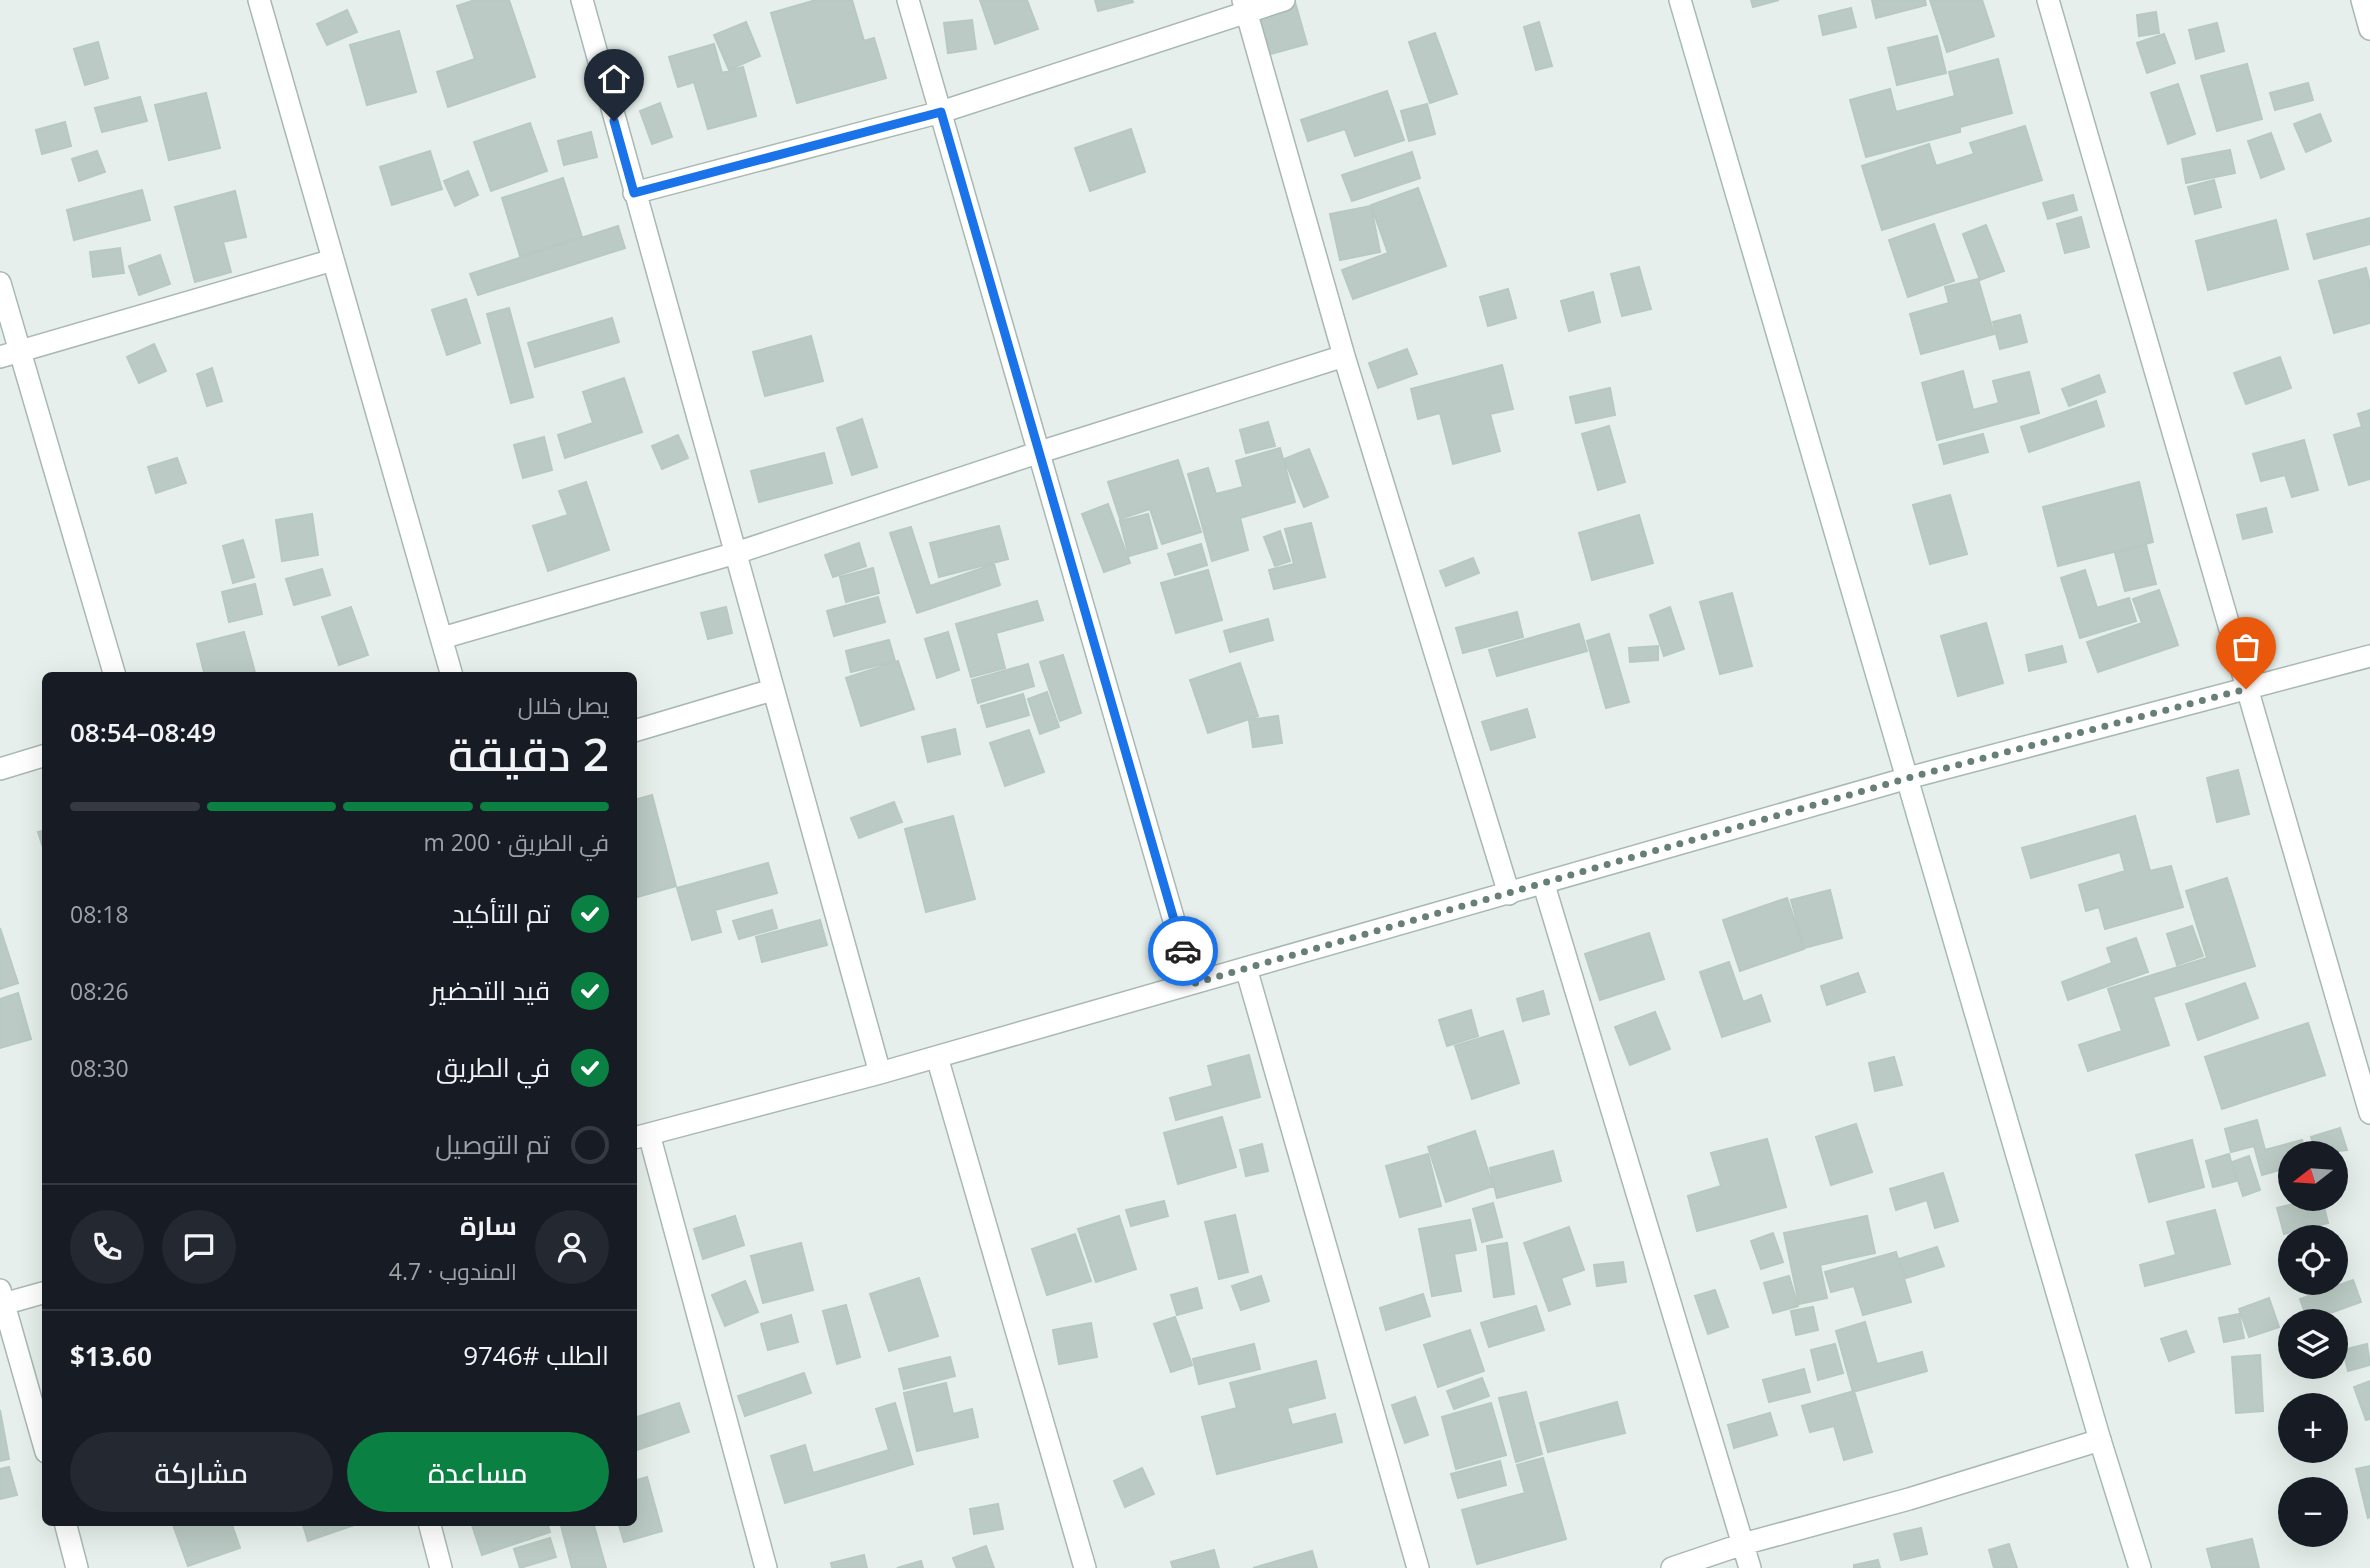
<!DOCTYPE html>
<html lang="ar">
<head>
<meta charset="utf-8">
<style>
  :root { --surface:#171b24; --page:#242831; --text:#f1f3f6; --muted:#9ea1a6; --line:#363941; --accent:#0b8043 }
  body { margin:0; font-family:"Open Sans",Cairo,sans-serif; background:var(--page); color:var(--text); direction:rtl; height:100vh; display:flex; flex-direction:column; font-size:26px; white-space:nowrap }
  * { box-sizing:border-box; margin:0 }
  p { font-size:23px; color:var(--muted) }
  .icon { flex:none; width:38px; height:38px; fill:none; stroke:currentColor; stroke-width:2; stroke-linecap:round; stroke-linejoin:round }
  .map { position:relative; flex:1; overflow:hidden; direction:ltr }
  .sheet { position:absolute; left:42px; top:672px; width:595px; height:854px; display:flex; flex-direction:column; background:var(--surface); border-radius:10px; box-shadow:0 7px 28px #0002; direction:rtl }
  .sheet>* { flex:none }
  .needle { width:46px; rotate:253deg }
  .fabs { position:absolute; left:2278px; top:1141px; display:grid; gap:14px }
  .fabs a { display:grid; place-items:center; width:70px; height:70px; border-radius:50%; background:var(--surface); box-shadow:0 7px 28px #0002; font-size:35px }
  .pin { position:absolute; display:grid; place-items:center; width:60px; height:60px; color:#fff; margin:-72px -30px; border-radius:50% 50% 50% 0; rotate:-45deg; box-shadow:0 0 7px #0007 }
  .pin .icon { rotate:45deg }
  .courier { position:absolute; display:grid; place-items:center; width:70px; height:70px; margin:-35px; border:5px solid #1a73e8; border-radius:50%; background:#fff; color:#222; box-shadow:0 2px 9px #0007 }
  .summary em { font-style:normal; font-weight:600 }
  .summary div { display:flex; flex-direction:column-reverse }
  .summary { display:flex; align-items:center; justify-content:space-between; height:119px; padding:0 28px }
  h1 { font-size:46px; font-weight:600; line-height:52px }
  .bar { display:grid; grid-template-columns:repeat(4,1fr); gap:10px 7px; align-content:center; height:84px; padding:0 28px }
  .bar i { height:9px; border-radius:5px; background:var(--line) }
  .bar .on { background:var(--accent) }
  .bar p { grid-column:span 4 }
  .line { display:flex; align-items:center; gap:18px; padding:0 28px; border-top:2px solid var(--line) }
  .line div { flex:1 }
  .round { display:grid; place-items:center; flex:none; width:74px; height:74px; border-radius:37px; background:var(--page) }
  ol { padding:0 28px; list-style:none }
  li { display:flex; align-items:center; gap:21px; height:77px }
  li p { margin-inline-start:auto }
  li .icon { padding:7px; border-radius:50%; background:var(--accent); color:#fff; stroke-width:4 }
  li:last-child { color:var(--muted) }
  li i { width:38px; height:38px; border:4px solid var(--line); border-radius:50% }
  .cta { display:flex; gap:14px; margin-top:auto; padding:14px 28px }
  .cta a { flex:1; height:80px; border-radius:42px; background:var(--accent); color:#fff; font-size:28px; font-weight:600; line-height:80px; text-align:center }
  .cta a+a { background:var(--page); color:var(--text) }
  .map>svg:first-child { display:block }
  .building { fill:#bbcac4; stroke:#b8c9c2; stroke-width:2 }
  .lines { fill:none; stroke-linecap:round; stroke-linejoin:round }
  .street-casing { stroke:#a8b8b2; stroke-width:24 }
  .secondary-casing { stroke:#a4bbb3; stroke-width:24 }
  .street { stroke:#fff; stroke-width:21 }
  .secondary { stroke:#fff; stroke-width:21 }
  .done { stroke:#687f78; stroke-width:7; stroke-dasharray:0 12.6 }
  .route { stroke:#1a73e8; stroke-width:9 }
</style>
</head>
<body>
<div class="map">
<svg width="2370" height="1568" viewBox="0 0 2370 1568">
  <rect width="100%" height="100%" fill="#e6efeb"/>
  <path class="building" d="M475,0H509L535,77L448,107L437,72L475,59L457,6Z
    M816,0H852L864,41L874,38L886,78L797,103L771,13Z
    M980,0H1027L1038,29L995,44Z
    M1095,0H1132L1133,2L1098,11Z
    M1751,0H1779L1753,7Z
    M1872,0H1925L1926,5L1876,18Z
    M1930,0H1982L1994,36L1947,52Z
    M1295,2L1307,44L1267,55L1255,13Z
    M1851,8L1856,27L1823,35L1819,16Z
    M347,10L357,32L327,45L317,24Z
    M2156,12L2159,33L2139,36L2137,15Z
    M972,20L976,49L948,53L944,23Z
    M746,22L760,56L729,70L714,35Z
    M1539,22L1552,66L1536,70L1524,27Z
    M2217,23L2224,51L2196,59L2189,30Z
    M399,31L416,92L367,105L350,45Z
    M1435,33L1457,94L1430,103L1409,42Z
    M2164,34L2175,63L2147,73L2137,43Z
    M1937,36L1946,73L1897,85L1888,48Z
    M98,42L108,78L85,85L74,49Z
    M714,44L722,73L743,67L756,116L708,129L694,82L678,87L669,57Z
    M1998,59L2012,113L1960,127V132L1866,157L1850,100L1890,89L1896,112L1955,96L1949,72Z
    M2247,64L2262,119L2217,131L2201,76Z
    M2308,83L2313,100L2275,110L2270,93Z
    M2178,84L2195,134L2168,144L2151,93Z
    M1387,91L1404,140L1355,156L1345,129L1308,141L1301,120Z
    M206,93L220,148L169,160L155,105Z
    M140,97L147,121L102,132L95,108Z
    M660,103L672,137L652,144L640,111Z
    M1427,104L1435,134L1409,141L1401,111Z
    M2320,114L2331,141L2306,152L2294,124Z
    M65,122L71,146L42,154L36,130Z
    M530,123L547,171L491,191L474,142Z
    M2025,126L2042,180L1882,230L1862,166L1929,144L1936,166L1974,154L1970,143Z
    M1131,129L1145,172L1090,191L1075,148Z
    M591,132L597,157L564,165L558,141Z
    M2271,133L2284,169L2261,178L2248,141Z
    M2230,150L2235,173L2186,183L2182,159Z
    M97,151L105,172L79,181L72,159Z
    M430,151L442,189L392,205L380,167Z
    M1412,152L1420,178L1352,201L1342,175Z
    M468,171L478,195L455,206L444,181Z
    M563,178L582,237L520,256L502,198Z
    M2214,180L2221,207L2195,214L2188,187Z
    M1418,188L1446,266L1353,299L1342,270L1388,253L1371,205Z
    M142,190L150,220L74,240L67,210Z
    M235,191L246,237L223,242L231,272L195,282L175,207Z
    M2073,195L2077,210L2048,219L2043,203Z
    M1371,206L1380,252L1340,260L1330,214Z
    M2081,217L2089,247L2065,253L2057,224Z
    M2370,218V244L2314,259L2307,234Z
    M2276,220L2288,269L2208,290L2196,241Z
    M1934,224L1954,281L1908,297L1889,240Z
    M1986,225L2004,271L1980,280L1963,234Z
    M618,226L625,248L478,295L470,274Z
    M120,248L124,273L93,277L90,252Z
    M160,255L170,284L139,295L129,266Z
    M1639,267L1651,309L1622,316L1611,274Z
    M2366,268L2370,284V323L2334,333L2319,281Z
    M1978,279L1994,334L1921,354L1910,314L1949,303L1945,287Z
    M1508,289L1516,318L1488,326L1480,297Z
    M1593,292L1600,322L1569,331L1561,301Z
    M466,299L480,343L447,355L432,310Z
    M509,308L533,397L511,403L487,314Z
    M2020,315L2027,342L2000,349L1993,322Z
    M612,318L619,342L535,367L528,343Z
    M811,336L823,381L765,396L753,352Z
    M154,344L166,371L139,383L127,357Z
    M1407,349L1417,374L1378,388L1369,363Z
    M2280,357L2291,388L2246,404L2234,373Z
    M1502,365L1513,409L1490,414L1500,451L1453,464L1440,413L1418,419L1411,389Z
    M212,368L222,401L207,406L197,374Z
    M1963,371L1973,410L1999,403L1993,381L2029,372L2039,413L1937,440L1922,383Z
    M2099,375L2105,392L2069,406L2062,389Z
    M624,378L642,432L565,458L558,435L593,423L583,392Z
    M1610,388L1615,415L1576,423L1570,397Z
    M2096,401L2104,426L2029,452L2021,427Z
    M2370,410V479L2349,485L2334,435L2362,427L2358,414Z
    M862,419L877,467L852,475L837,428Z
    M1268,422L1275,446L1246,453L1240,430Z
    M1609,426L1625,482L1598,490L1582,434Z
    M1983,434L1988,452L1944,464L1939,445Z
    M678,435L688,458L662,469L652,446Z
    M544,437L552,470L523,478L514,445Z
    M2304,440L2318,490L2292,497L2285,475L2261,481L2253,454Z
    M1280,448L1295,502L1240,518L1248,550L1212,561L1188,474L1208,468L1216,494L1243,487L1236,461Z
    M1309,449L1328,497L1304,507L1284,459Z
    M824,453L832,483L759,502L751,471Z
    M177,458L186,483L156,493L148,467Z
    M1178,460L1201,532L1162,544L1150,509L1120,519L1108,482Z
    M586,482L609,550L548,571L533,526L568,515L559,491Z
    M2139,482L2153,542L2058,566L2043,507Z
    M1950,495L1967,554L1930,564L1913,505Z
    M1108,504L1130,563L1104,572L1082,514Z
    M2266,508L2272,532L2243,539L2237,515Z
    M312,514L318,555L282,561L276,520Z
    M1148,514L1157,548L1129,556L1120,521Z
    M1639,515L1653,563L1592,580L1579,533Z
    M1311,523L1325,577L1274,589L1269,570L1294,564L1285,529Z
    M999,526L1008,559L939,577L930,543Z
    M911,527L930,586L994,564L1000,585L917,613L890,533Z
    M1280,531L1290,561L1275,566L1264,537Z
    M243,540L254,577L233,583L223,546Z
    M859,543L866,566L833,577L825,555Z
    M1201,544L1207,565L1175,575L1168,554Z
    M2146,545L2156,584L2125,591L2115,553Z
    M1473,558L1479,573L1446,586L1440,571Z
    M873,568L879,593L846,602L840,577Z
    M322,569L330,595L294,605L286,579Z
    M1208,570L1222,620L1176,633L1161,583Z
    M2085,570L2097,608L2129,598L2136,621L2080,638L2061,578Z
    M255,584L262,614L229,622L222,592Z
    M2159,590L2178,645L2098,672L2087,642L2142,623L2133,599Z
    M1732,593L1752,666L1720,674L1700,602Z
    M878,597L885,622L834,636L827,611Z
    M1037,601L1043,620L996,633L1005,668L971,677L956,624Z
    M351,607L368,655L339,665L322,617Z
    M726,607L732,633L708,639L701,613Z
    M1670,607L1684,649L1664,656L1650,615Z
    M1517,612L1523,637L1463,653L1456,628Z
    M1268,619L1273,640L1230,652L1224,631Z
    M1986,623L2003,683L1958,696L1941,636Z
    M1579,624L1587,651L1497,676L1489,650Z
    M244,632L256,676H205L197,644Z
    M948,632L959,670L937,678L925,639Z
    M1609,634L1629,702L1606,708L1587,641Z
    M889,640L895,661L851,672L846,651Z
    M1658,646V660L1630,662L1629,648Z
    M2062,646L2066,662L2029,671L2026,655Z
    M1063,655L1081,713L1060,721L1040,662Z
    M898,661L914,709L861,726L846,678Z
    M1240,663L1258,716L1208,733L1190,680Z
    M1028,664L1034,686L978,703L972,680Z
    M1047,692L1059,727L1040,734L1028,699Z
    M1023,694L1029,715L987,727L981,706Z
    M1527,709L1535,737L1491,750L1482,722Z
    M1278,716L1282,743L1253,747L1249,720Z
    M955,729L960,754L928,762L922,737Z
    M1029,730L1044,772L1005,786L990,743Z
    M2238,770L2249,814L2217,822L2207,778Z
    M652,795L676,886L634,898V800Z
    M894,802L902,822L859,838L851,818Z
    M953,816L975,899L926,912L905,829Z
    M2135,816L2150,871L2171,866L2183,907L2105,929L2099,907L2086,911L2079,885L2125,871L2120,852L2031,878L2022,848Z
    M46,830V857L38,832Z
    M768,863L777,893L715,910L721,932L692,940L677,888Z
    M2227,878L2255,966L2153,997L2169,1045L2088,1071L2079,1045L2122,1031L2108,989L2207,958L2186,891Z
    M1830,890L1842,938L1804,948L1791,900Z
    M1787,898L1804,949L1740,971L1723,920Z
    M772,910L777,928L739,939L733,921Z
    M820,920L827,945L762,962L756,937Z
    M2192,926L2203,956L2177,965L2167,934Z
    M0,928L18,983L0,989Z
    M1649,933L1664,979L1600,1000L1585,954Z
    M2136,938L2148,972L2068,1000L2062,982L2112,963L2107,948Z
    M1729,962L1743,1002L1761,995L1770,1021L1722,1037L1700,972Z
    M1858,973L1865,992L1827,1005L1821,986Z
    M2245,983L2258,1018L2198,1040L2186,1004Z
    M1543,991L1549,1014L1523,1021L1517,999Z
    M18,993L31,1039L0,1048V999Z
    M1471,1010L1478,1036L1447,1046L1439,1020Z
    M1655,1012L1670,1049L1630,1065L1615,1027Z
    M2308,1023L2325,1075L2222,1109L2205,1057Z
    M1503,1031L1519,1083L1472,1099L1455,1046Z
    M1249,1055L1260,1097L1176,1120L1170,1098L1213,1086L1208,1066Z
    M1894,1057L1902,1085L1875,1091L1869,1063Z
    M1222,1117L1236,1167L1178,1184L1164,1133Z
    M2257,1120L2265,1150L2302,1140L2306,1153H2291V1167L2262,1175L2254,1146L2231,1152L2225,1129Z
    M1856,1124L1872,1172L1831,1185L1816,1137Z
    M2340,1128L2347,1150L2316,1153L2311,1137Z
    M1475,1131L1493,1186L1446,1202L1428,1147Z
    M1767,1139L1786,1207L1697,1231L1688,1196L1721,1186L1711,1153Z
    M2192,1140L2204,1187L2149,1202L2136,1155Z
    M1262,1144L1268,1171L1246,1176L1240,1150Z
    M1553,1151L1561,1181L1497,1198L1490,1168Z
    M1428,1154L1441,1206L1400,1217L1386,1166Z
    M2229,1154L2236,1181L2213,1187L2206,1161Z
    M2249,1156L2260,1190L2243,1196L2232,1162Z
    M1943,1173L1958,1221L1935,1228L1927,1200L1896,1210L1890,1189Z
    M2312,1199H2322L2328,1223L2284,1234L2277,1208Z
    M1164,1201L1168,1216L1131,1226L1126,1210Z
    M1493,1203L1502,1237L1482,1242L1473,1209Z
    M2215,1210L2230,1264L2145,1286L2140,1265L2176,1255L2167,1222Z
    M1235,1215L1248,1272L1219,1279L1205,1222Z
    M735,1216L744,1245L703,1259L694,1229Z
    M1119,1216L1136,1269L1096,1282L1078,1229Z
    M1867,1216L1875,1253L1820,1265L1827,1298L1799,1304L1784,1233Z
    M1470,1220L1476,1250L1454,1254L1461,1291L1432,1296L1419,1229Z
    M1569,1227L1584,1270L1561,1278L1570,1304L1549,1311L1524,1243Z
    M1773,1233L1783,1262L1761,1269L1751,1241Z
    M1075,1234L1091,1281L1047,1295L1032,1249Z
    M801,1243L813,1290L763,1303L751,1256Z
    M1507,1243L1514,1294L1494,1297L1487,1246Z
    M1937,1247L1944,1266L1906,1278L1899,1259Z
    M1896,1252L1911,1302L1863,1315L1854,1286L1831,1292L1825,1272Z
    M1623,1262L1626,1282L1597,1286L1594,1265Z
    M1261,1276L1269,1301L1241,1310L1232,1286Z
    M1789,1276L1798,1306L1773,1313L1764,1283Z
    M919,1278L938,1336L889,1351L870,1294Z
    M2353,1280L2361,1302L2308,1321L2300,1299Z
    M745,1281L758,1312L725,1326L712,1295Z
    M1197,1288L1202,1308L1177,1315L1171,1295Z
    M1715,1290L1728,1327L1708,1334L1695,1296Z
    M1423,1294L1430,1316L1386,1330L1380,1308Z
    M2269,1298L2279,1327L2249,1337L2239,1309Z
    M846,1305L860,1357L837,1364L823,1311Z
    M1536,1306L1544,1330L1489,1347L1481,1323Z
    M1813,1307L1818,1330L1796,1335L1791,1311Z
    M2239,1314L2244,1338L2224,1342L2219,1318Z
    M791,1315L798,1342L768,1350L761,1324Z
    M1175,1317L1192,1365L1171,1372L1154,1324Z
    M1865,1322L1877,1364L1922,1352L1927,1371L1853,1392L1836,1331Z
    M1091,1323L1097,1357L1059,1364L1053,1330Z
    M1470,1330L1484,1371L1438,1387L1424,1345Z
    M2186,1331L2194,1352L2169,1361L2161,1339Z
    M1254,1344L1260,1369L1199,1384L1193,1359Z
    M1835,1344L1843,1373L1818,1380L1811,1350Z
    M2367,1344L2370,1365L2348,1371L2343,1350Z
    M2260,1355L2263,1411L2236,1413L2232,1357Z
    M950,1357L955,1376L904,1389L899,1369Z
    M1316,1361L1325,1398L1287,1408L1292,1425L1335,1414L1342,1442L1217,1474L1202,1417L1237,1408L1230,1383Z
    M1804,1369L1810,1392L1769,1402L1763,1380Z
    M804,1373L811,1393L745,1416L738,1396Z
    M1482,1378L1489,1396L1454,1409L1447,1391Z
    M2370,1381V1419L2366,1420L2354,1387Z
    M946,1383L953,1414L972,1409L978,1437L917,1451L904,1393Z
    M1854,1391L1872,1452L1844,1460L1834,1426L1810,1432L1802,1406Z
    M1526,1392L1542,1454L1516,1462L1499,1398Z
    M1415,1397L1428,1435L1405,1443L1392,1405Z
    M1617,1402L1625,1433L1548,1452L1540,1423Z
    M679,1403L689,1432L634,1451V1418Z
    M895,1403L913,1464L785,1503L771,1456L805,1445L813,1473L889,1450L876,1409Z
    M1491,1403L1506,1455L1456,1469L1442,1417Z
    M0,1410L9,1459L0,1461Z
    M1770,1413L1777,1435L1734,1448L1728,1425Z
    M1543,1458L1566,1539L1477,1564L1462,1510L1525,1493L1517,1465Z
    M1500,1461L1506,1485L1458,1498L1451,1474Z
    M2370,1466V1517L2368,1518L2356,1469Z
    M9,1467L17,1495L0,1499V1469Z
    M1142,1468L1154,1494L1125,1507L1114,1481Z
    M647,1477L662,1531L624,1542L618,1522H634V1481Z
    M998,1504L1003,1529L974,1534L970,1509Z
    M172,1522H231L240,1548L188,1566Z
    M302,1522H360V1523L308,1541Z
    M471,1522H547L550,1532L482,1555Z
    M560,1522H593L606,1568H572Z
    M1921,1528L1927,1554L1901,1560L1894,1534Z
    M550,1538L556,1557L520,1568L514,1549Z
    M2252,1539L2259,1568H2212L2207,1549Z
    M2009,1544L2017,1568H1994L1989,1550Z
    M986,1546L994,1568H957L953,1558Z
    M1214,1550L1219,1568H1173L1171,1562Z
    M1312,1551L1317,1568H1253Z
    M864,1555L867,1568H832L831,1563Z
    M1878,1560L1880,1568H1854V1565Z
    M921,1561L923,1568H897Z"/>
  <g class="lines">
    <g class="street-casing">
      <path id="street" d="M259,0L452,676
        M582,0L880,1073
        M908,0L1192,983
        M1243,0L1344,356L1509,894
        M2048,0L2370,1113
        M2362,0L2370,29
        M634,193L941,112L1284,0
        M0,283L115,676
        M0,357L333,260
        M442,638L736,553L1040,452L1344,356
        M634,731L772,690
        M0,769L46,755
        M1544,885L1750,1568
        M1246,968L1418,1568
        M937,1057L1085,1568
        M649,1134L766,1568
        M634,1138L880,1073L1908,778L2370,656
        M0,1290L46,1452
        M0,1305L46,1292
        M65,1522L77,1568
        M429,1522L441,1568
        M1672,1568L1743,1544L1909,1499L2100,1440"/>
    </g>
    <g class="secondary-casing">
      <path id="secondary" d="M1680,0L2100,1440L2140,1568"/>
    </g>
    <use href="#street" class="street"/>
    <use href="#secondary" class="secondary"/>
  </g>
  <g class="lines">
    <path class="done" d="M1183,951L1192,984L1908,778L2246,689"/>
    <path class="route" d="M614,121L634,193L941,112L1183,951"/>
  </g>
</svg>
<div class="fabs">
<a><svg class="needle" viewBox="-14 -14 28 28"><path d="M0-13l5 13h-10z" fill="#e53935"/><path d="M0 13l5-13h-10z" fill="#9ea1a6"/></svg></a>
<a><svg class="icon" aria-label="locate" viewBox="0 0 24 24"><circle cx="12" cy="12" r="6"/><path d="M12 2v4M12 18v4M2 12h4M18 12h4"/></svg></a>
<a><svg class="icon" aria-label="layers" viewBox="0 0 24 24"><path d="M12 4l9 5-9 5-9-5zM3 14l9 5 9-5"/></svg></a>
<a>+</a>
<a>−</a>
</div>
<div class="pin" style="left:2246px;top:689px;background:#ea580c"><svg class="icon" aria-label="bag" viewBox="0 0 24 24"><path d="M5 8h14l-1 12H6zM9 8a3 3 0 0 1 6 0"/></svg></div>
<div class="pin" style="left:614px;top:121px;background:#1f2937"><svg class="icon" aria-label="home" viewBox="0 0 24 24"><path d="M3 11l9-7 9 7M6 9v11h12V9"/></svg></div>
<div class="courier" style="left:1183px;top:951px"><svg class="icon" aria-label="car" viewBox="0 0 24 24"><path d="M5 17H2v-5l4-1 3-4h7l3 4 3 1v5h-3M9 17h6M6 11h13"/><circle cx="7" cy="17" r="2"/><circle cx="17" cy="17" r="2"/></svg></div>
<section class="sheet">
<div class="summary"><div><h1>2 دقيقة</h1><p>يصل خلال</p></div><em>08:49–08:54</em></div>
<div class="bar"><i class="on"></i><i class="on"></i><i class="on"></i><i></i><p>في الطريق · 200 m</p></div>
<ol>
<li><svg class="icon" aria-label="check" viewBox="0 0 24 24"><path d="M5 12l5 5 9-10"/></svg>تم التأكيد<p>08:18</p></li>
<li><svg class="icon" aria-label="check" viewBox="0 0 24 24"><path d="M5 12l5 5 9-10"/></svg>قيد التحضير<p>08:26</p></li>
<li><svg class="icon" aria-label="check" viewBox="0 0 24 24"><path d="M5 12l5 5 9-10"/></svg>في الطريق<p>08:30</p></li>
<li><i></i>تم التوصيل</li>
</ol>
<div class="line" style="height:126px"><a class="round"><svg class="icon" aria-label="person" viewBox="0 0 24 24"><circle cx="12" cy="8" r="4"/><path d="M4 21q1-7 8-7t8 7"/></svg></a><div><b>سارة</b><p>المندوب · 4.7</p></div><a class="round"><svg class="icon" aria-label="chat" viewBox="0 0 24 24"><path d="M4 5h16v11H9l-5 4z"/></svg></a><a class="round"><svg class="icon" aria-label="phone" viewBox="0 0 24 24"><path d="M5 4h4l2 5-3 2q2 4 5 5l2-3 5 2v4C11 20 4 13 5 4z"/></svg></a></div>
<div class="line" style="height:91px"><div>الطلب #9746</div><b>$13.60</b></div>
<div class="cta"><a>مساعدة</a><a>مشاركة</a></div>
</section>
</div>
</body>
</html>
